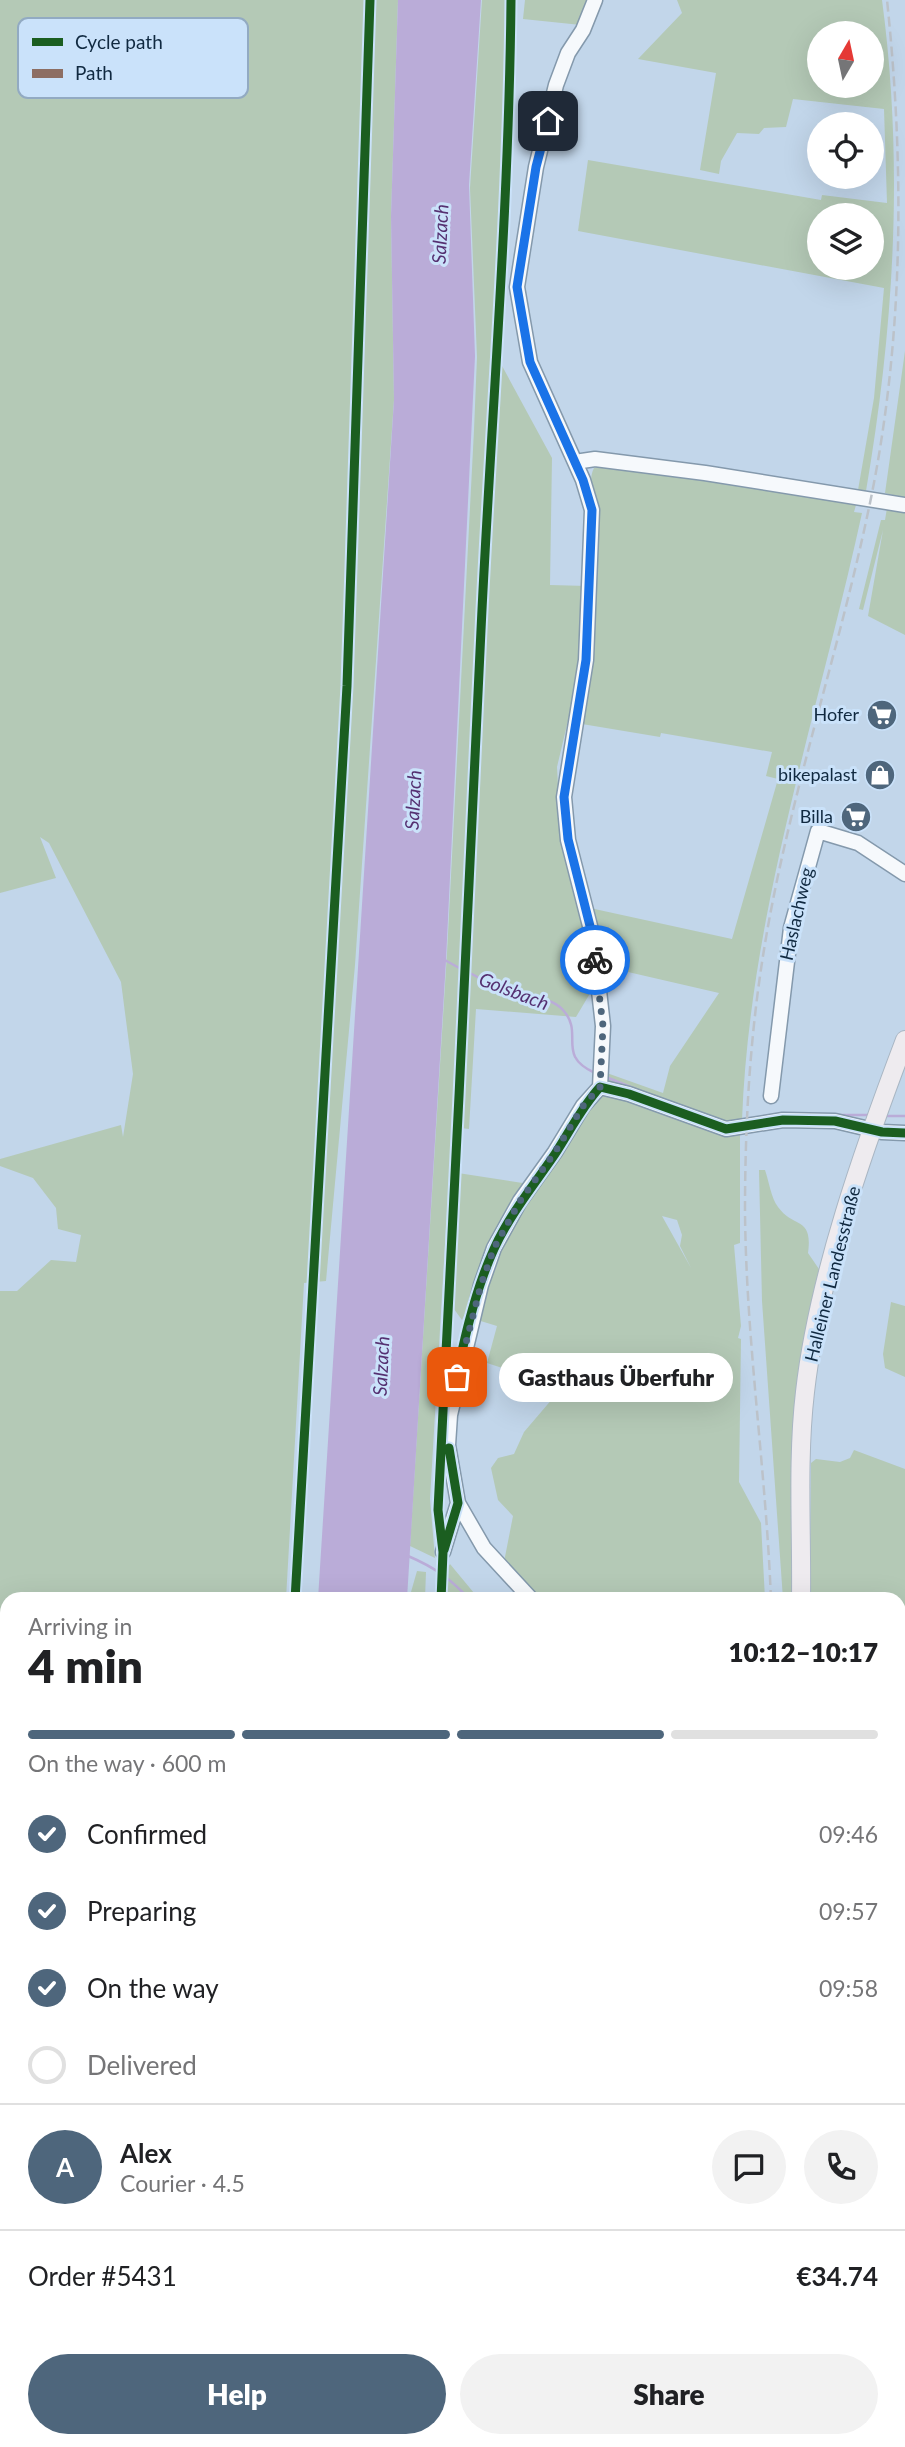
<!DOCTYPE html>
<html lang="en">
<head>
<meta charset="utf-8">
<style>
  :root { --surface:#fff; --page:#f2f2f2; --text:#202124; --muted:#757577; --line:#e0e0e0; --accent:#4e667c }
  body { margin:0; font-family:Lato,sans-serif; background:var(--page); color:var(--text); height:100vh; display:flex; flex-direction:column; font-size:26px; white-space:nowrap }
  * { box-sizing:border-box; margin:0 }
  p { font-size:23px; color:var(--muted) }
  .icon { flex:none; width:38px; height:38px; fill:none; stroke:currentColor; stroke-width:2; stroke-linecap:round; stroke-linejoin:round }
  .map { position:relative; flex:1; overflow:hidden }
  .side { position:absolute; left:0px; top:1592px; width:906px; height:856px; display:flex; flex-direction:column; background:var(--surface); border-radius:21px 21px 0 0; box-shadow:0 7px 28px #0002 }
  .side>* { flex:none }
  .needle { width:46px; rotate:9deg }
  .buttons { position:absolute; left:807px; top:21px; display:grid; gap:14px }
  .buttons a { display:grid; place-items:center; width:77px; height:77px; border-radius:50%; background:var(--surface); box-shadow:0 7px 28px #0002; font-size:35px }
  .pin { position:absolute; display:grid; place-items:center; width:60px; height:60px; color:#fff; margin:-30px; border-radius:14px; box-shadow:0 4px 10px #0006 }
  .courier { position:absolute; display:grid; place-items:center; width:70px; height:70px; margin:-35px; border:5px solid #1a73e8; border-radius:50%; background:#fff; color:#222; box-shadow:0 2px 9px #0007 }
  .bubble { position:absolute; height:49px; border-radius:24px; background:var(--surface); box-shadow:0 7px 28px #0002; font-size:23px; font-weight:800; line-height:49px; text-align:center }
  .summary em { font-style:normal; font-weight:800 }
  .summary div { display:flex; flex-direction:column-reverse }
  .summary { display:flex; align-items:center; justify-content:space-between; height:119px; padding:0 28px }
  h1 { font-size:46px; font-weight:800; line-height:52px }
  .bar { display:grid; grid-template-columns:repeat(4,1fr); gap:10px 7px; align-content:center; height:84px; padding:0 28px }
  .bar i { height:9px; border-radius:5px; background:var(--line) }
  .bar .selected { background:var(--accent) }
  .bar p { grid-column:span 4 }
  .line { display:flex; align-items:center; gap:18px; padding:0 28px; border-top:2px solid var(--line) }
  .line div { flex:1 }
  .round { display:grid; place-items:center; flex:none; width:74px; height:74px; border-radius:37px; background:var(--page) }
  ol { padding:0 28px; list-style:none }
  li { display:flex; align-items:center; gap:21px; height:77px }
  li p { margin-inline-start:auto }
  li .icon { padding:7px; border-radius:50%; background:var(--accent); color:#fff; stroke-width:4 }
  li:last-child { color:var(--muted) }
  li i { width:38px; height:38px; border:4px solid var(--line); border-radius:50% }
  .cta { display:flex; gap:14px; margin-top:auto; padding:14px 28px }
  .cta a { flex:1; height:80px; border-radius:42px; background:var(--accent); color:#fff; font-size:28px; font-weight:800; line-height:80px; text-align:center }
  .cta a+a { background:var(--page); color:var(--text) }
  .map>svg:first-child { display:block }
  .green { fill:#b4c9b6; fill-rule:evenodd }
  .water { fill:#baacd8 }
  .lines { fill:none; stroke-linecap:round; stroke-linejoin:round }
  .stream { stroke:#baacd8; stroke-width:2.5 }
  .minor-casing { stroke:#8499ac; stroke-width:17 }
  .major-casing { stroke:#a9b6c3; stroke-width:20 }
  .minor { stroke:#f6f9fc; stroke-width:14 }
  .major { stroke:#eeebef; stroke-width:18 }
  .rail { stroke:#bcc2c9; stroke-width:2.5; stroke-dasharray:10 5; stroke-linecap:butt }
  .quiet { stroke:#8d6e63; stroke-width:7; stroke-dasharray:14 7; stroke-linecap:butt }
  .cycleway-casing { stroke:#cae2fa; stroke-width:13 }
  .cycleway { stroke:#1b5e20; stroke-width:9 }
  .done { stroke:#4e667c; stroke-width:7; stroke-dasharray:0 12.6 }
  .route { stroke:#1a73e8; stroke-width:9 }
  .labels { text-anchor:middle; stroke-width:6; stroke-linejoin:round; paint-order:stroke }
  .poi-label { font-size:18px; fill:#102940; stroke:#cae2fa; text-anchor:end }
  .street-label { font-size:18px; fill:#102940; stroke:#cae2fa }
  .water-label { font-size:19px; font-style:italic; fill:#553071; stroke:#cae2fa }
  .key { fill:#cae2fa; stroke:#92aac2; stroke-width:2 }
  .key-label { font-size:19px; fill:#102940 }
</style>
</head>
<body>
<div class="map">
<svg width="905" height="2447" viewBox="0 0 905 2447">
  <rect width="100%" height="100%" fill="#c2d6ea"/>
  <path class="green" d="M0,0H398L391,216L394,400L355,965L326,1281L304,1283L286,1599L7,1600V2441H236V2447H0V2086L5,2081L0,2079V1291H17L51,1260L76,1262L81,1235L58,1229L56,1208L33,1178L0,1166V1159L121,1125L123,1137L133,1074L121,982L49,843L40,837L56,878L0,893Z
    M482,0H505V123L493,362L501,364L552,458L550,585L587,586L575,691L557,767L561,840L585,927L592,990L576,1017L476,1009L469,1129L461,1128L469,1008L459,1007L430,1499L435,1558L410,1546L447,953L474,430L477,357L470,188Z
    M525,0H590L581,25L523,19Z
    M677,0H882C904,164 894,328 866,491L858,490L874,398L884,288L578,231L588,160L821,200L822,195L887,203L884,109L793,99L786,127L764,128L759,134L737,133L721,161L719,174L700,170L716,73L638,59L682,13ZM819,33H872V86H819ZM819,215H872V268H819Z
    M905,351V498L885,493Z
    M602,465L834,501L856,505L854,512L862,513C818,715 750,912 742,1120L721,1121L605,1081L604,1072L663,1093L670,1066L719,993L602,966L590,908L732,939L778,779L766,776L772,752L661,733L660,737L582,724C593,659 597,592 599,526C600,508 585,485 594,468Z
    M887,508L905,512V635L868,616L883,530L863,610L859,609L881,520H885Z
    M605,1093L740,1130V1243L734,1245L741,1326L738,1338L741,1339L739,1482L761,1523L765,1599H535L504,1562L513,1516L498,1500L491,1468L498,1458L514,1454L524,1432L559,1391L529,1368L515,1372L487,1363L497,1326L474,1319L506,1233L588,1106ZM662,1216L677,1220L682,1235L680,1246L691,1268Z
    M759,1170H765C769,1181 771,1198 778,1207C794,1229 813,1216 808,1253L821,1272L795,1599H783L762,1301Z
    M458,1173L529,1184L462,1320L451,1305Z
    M891,1302L905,1306V1377L885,1368L883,1354Z
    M854,1450L905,1469V1971L900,1972V1899L905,1887C898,1877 897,1863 903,1853L900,1846V1600L810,1599L811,1463L816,1459L840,1462L850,1458Z
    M450,1564L479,1599H447L446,1571Z
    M417,1571L426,1572L425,1599H409Z
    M900,2254L905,2264V2328L900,2317Z
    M900,2348L905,2368V2447L900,2431Z
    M376,2441H464V2447H375Z
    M595,2441H640L637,2447H592Z
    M727,2441H861L863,2447H738Z"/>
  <path class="water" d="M398,0H481L469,185L475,356L446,961L407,1599H318L394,400L391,216Z
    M270,2441H368V2447H270Z"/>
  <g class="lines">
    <path class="stream" d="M443,959L461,969
      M472,974C481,979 491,986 501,990C519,998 549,994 563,1010C585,1034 555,1055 595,1073
      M606,1077L638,1090
      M654,1096L681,1106
      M838,1115H870
      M884,1116H905
      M408,1556C434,1567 451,1579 470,1600
      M900,2297L905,2304
      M420,2441L421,2447"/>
    <g class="minor-casing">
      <path id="minor" d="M595,0L583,30L568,53L556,85L536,167L517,287L530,362L583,480L592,510L586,660L564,797L568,840L590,926L597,973L603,1026L600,1087
        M575,462L595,459L705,473L905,505
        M600,1087L629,1094L726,1129L783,1120L835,1121L882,1132L905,1133
        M771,1096L791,928L818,831L858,843L905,874
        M458,1503L484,1548L532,1600
        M443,1552L458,1503L448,1445L450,1415L481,1285L494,1248L520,1201L555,1152L583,1106L600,1087
        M900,2054L905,2060
        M900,2196L905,2202
        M900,2330L905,2347
        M646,2447L650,2441"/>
    </g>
    <g class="major-casing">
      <path id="major" d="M801,1600C802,1531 797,1460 805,1392C818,1277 864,1148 905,1040
        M900,2241L905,2251"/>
    </g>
    <use href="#minor" class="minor"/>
    <use href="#major" class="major"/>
    <path class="rail" d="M771,1600C766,1470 746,1341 745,1211C745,1132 749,1053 760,976C782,820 834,671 867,517C904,348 905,171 887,0
      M895,2441L897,2447"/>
    <path class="quiet" d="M247,2447L248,2441
      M394,2447V2441"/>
    <g class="cycleway-casing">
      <path id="cycleway" d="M452,1399C462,1349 473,1295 494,1249C510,1214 534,1185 555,1154C570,1131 581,1108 600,1087L629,1094L726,1129L783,1120L835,1121L882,1132L905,1133
        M444,1550L458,1503L449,1448
        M295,1600L347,686L370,0
        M441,1600L443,1552L438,1510C454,1217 467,923 481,630C491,420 509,210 511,0"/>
    </g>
    <use href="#cycleway" class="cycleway"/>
  </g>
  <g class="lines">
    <path class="done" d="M457,1377L481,1285L494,1248L520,1201L555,1152L583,1106L600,1087L603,1026L595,960"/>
    <path class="route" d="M548,121L536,167L517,287L530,362L583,480L592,510L586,660L564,797L568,839L590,926L595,960"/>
  </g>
  <defs>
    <g id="supermarket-disc" transform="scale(1.575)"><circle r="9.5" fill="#4e667c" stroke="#cae2fa"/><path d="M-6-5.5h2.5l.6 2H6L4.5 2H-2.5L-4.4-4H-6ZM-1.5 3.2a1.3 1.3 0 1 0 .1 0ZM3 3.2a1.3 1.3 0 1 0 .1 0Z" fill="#fff"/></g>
    <g id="shop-disc" transform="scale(1.575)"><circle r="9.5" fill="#4e667c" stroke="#cae2fa"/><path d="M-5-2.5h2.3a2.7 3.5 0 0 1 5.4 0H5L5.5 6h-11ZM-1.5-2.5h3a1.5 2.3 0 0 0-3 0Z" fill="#fff"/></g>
  </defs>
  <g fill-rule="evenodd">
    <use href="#supermarket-disc" x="882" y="715"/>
    <use href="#shop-disc" x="880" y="775"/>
    <use href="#supermarket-disc" x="856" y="817"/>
  </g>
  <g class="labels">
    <g class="poi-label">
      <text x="859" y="721">Hofer</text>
      <text x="857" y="781">bikepalast</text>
      <text x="833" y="823">Billa</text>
    </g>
    <g class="street-label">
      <text transform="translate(797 914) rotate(-77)" y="6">Haslachweg</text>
      <text transform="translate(833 1274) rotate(-76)" y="6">Halleiner Landesstraße</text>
    </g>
    <g class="water-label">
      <text transform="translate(440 234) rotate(-87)" y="7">Salzach</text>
      <text transform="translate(413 800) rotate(-87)" y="7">Salzach</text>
      <text transform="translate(514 991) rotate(21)" y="7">Golsbach</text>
      <text transform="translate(381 1366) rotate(-87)" y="7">Salzach</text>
    </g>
  </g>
  <rect x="18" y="18" width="230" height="80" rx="10" class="key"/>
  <rect x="32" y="38" width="31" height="8" fill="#1b5e20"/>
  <rect x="32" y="69" width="31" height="9" fill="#8d6e63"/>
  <g class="key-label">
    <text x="75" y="49">Cycle path</text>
    <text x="75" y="80">Path</text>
  </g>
</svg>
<div class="buttons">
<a><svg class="needle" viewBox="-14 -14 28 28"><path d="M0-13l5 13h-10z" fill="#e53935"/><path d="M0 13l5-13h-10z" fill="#757577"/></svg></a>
<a><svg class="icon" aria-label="locate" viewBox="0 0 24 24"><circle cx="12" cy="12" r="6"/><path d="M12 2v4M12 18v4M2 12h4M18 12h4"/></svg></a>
<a><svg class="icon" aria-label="layers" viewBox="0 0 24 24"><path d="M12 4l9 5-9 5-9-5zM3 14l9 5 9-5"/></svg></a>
</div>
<div class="pin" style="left:457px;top:1377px;background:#ea580c"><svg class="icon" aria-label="bag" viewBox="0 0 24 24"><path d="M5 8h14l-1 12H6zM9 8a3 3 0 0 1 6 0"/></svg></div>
<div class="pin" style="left:548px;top:121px;background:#1f2937"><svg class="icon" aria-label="home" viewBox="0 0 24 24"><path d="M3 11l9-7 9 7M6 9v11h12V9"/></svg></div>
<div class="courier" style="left:595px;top:960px"><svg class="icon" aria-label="bike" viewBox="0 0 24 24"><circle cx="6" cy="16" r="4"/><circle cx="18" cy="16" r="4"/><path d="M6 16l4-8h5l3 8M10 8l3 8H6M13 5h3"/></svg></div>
<div class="bubble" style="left:499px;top:1353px;width:234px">Gasthaus Überfuhr</div>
<section class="side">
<div class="summary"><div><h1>4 min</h1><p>Arriving in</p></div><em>10:12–10:17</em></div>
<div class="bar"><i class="selected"></i><i class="selected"></i><i class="selected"></i><i></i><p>On the way · 600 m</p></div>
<ol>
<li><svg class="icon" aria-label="check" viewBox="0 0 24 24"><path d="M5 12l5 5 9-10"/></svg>Confirmed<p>09:46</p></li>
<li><svg class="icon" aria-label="check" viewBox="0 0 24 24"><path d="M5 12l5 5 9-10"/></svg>Preparing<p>09:57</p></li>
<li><svg class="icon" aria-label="check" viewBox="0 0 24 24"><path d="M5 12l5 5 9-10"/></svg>On the way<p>09:58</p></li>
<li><i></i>Delivered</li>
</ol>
<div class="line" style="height:126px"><b class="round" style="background:var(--accent);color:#fff">A</b><div><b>Alex</b><p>Courier · 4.5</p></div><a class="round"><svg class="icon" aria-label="chat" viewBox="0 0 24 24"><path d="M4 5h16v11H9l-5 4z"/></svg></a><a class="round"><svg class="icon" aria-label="phone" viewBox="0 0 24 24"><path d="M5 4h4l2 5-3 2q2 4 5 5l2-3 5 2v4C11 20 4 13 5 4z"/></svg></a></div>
<div class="line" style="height:91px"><div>Order #5431</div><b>€34.74</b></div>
<div class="cta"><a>Help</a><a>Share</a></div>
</section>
</div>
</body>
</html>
